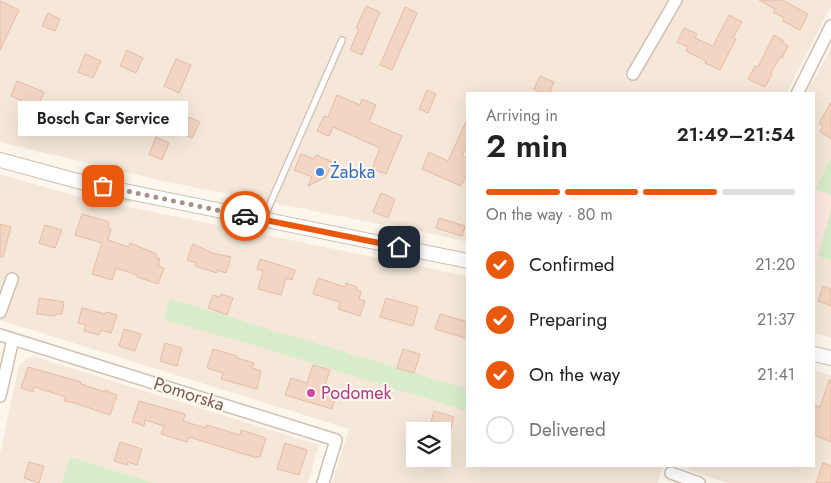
<!DOCTYPE html>
<html lang="en">
<head>
<meta charset="utf-8">
<style>
  :root { --surface:#fff; --page:#f6f6f6; --text:#222; --muted:#767676; --line:#e0e0e0; --accent:#ea580c }
  body { margin:0; font-family:Jost,sans-serif; background:var(--page); color:var(--text); height:100vh; display:flex; flex-direction:column; font-size:19px; white-space:nowrap }
  * { box-sizing:border-box; margin:0 }
  p { font-size:16px; color:var(--muted) }
  .icon { flex:none; width:28px; height:28px; fill:none; stroke:currentColor; stroke-width:2; stroke-linecap:round; stroke-linejoin:round }
  .map { position:relative; flex:1; overflow:hidden }
  .details { position:absolute; left:466px; top:92px; width:349px; height:375px; display:flex; flex-direction:column; background:var(--surface); border-radius:0px; box-shadow:0 5px 20px #0002 }
  .details>* { flex:none }
  .fabs { position:absolute; left:406px; top:422px; display:grid; gap:10px }
  .fabs a { display:grid; place-items:center; width:45px; height:45px; border-radius:0px; background:var(--surface); box-shadow:0 5px 20px #0002; font-size:25px }
  .pin { position:absolute; display:grid; place-items:center; width:42px; height:42px; color:#fff; margin:-21px; border-radius:10px; box-shadow:0 2px 8px #0006 }
  .courier { position:absolute; display:grid; place-items:center; width:50px; height:50px; margin:-25px; border:4px solid #ea580c; border-radius:50%; background:#fff; color:#222; box-shadow:0 1px 6px #0007 }
  .bubble { position:absolute; height:35px; border-radius:0px; background:var(--surface); box-shadow:0 5px 20px #0002; font-size:16px; font-weight:600; line-height:35px; text-align:center }
  .headline em { font-style:normal; font-weight:600 }
  .headline div { display:flex; flex-direction:column-reverse }
  .headline { display:flex; align-items:center; justify-content:space-between; height:85px; padding:0 20px }
  h1 { font-size:32px; font-weight:600; line-height:38px }
  .bar { display:grid; grid-template-columns:repeat(4,1fr); gap:8px 5px; align-content:center; height:60px; padding:0 20px }
  .bar i { height:6px; border-radius:4px; background:var(--line) }
  .bar .selected { background:var(--accent) }
  .bar p { grid-column:span 4 }
  ol { padding:0 20px; list-style:none }
  li { display:flex; align-items:center; gap:15px; height:55px }
  li p { margin-inline-start:auto }
  li .icon { padding:5px; border-radius:50%; background:var(--accent); color:#fff; stroke-width:4 }
  li:last-child { color:var(--muted) }
  li i { width:28px; height:28px; border:2px solid var(--line); border-radius:50% }
  .map>svg:first-child { display:block }
  .residential { fill:#f5e8da; fill-rule:evenodd }
  .commercial { fill:#fde8e0 }
  .green { fill:#d8ecc9 }
  .building { fill:#f3d5c3; stroke:#e6bba3 }
  .lines { fill:none; stroke-linecap:round; stroke-linejoin:round }
  .service-casing { stroke:#d1beb0; stroke-width:8 }
  .minor-casing { stroke:#d1beb0; stroke-width:14 }
  .tertiary-casing { stroke:#d1beb0; stroke-width:16 }
  .service { stroke:#fff; stroke-width:5.5 }
  .minor { stroke:#fff; stroke-width:11 }
  .tertiary { stroke:#fff; stroke-width:14 }
  .done { stroke:#a89285; stroke-width:5; stroke-dasharray:0 9 }
  .route { stroke:#ea580c; stroke-width:6 }
  .shop-dot { fill:#3f7fe0; stroke:#fffaf3; stroke-width:2 }
  .hotel-dot { fill:#d1479c; stroke:#fffaf3; stroke-width:2 }
  .labels { text-anchor:middle; stroke-width:4; stroke-linejoin:round; paint-order:stroke }
  .shop-label { font-size:18px; fill:#366cbe; stroke:#fffaf3; text-anchor:start }
  .hotel-label { font-size:18px; fill:#b23c85; stroke:#fffaf3; text-anchor:start }
  .street-label { font-size:18px; fill:#7a5c4d; stroke:#fffaf3 }
</style>
</head>
<body>
<div class="map">
<svg width="831" height="483" viewBox="0 0 831 483">
  <rect width="100%" height="100%" fill="#fdf6ec"/>
  <path class="residential" d="M0,0H668L624,76L635,82L681,0H831V6L786,94H468L467,242L386,223L385,225L163,181L0,142Z
    M831,48V338L814,333V94H806Z
    M0,174L75,196L467,276L468,466H662L658,483H332L349,429L0,320ZM415,431H442V459H415Z
    M32,356L319,445L308,483H154L70,457L62,483H0V454L19,365Z
    M814,370L831,375V483H727L689,470L687,466H814Z"/>
  <path class="commercial" d="M816,189L831,195V208L814,274V194Z"/>
  <path class="green" d="M831,158V195L816,189Z
    M91,191L132,200L133,201L130,200L131,203L88,193Z
    M831,208V260L818,256Z
    M170,299L467,389V411L247,343L164,320Z
    M70,457L154,483H62Z"/>
  <path class="building" d="M759,0H782L808,14L800,30L783,21L784,18L773,12L775,9Z
    M0,1L19,10L0,50Z
    M366,6L380,12L362,55L350,50L359,29L356,28Z
    M405,7L417,13L392,70L380,65Z
    M48,13L60,19L55,31L42,26Z
    M729,15L742,22L733,38L736,39L720,70L705,63L706,61L686,51L688,47L677,42L684,28L697,34L695,38L713,46Z
    M774,35L783,40L782,42L788,46L782,58L780,57L770,74H772L765,87L748,79L755,66L758,67Z
    M127,50L143,58L136,73L120,66Z
    M85,54L101,61L93,78L78,72Z
    M176,59L191,65L179,93L164,86Z
    M540,76L554,82L549,94H544L534,89Z
    M17,81L44,92L37,108L11,96Z
    M427,90L436,94L428,113L419,109Z
    M337,95L360,105L362,99L376,105L369,122L402,136L386,174L372,169L380,148L333,127L329,136L317,131L324,116L328,117Z
    M831,102V139L820,132L823,126L819,124Z
    M124,104L136,109L129,128L109,121L115,105L123,108Z
    M181,114L200,122L192,138L174,131Z
    M468,117V144L462,156L468,159V173L461,186L422,169L429,152L448,161Z
    M156,137L169,143L162,160L149,154Z
    M301,154L314,159L316,155L333,162L326,177L308,186L312,177L294,170Z
    M381,193L395,199L388,218L373,212Z
    M82,214L109,222L108,227L111,229L108,240L129,247L130,243L157,254L156,258L160,259L158,266L164,268L158,284L137,277V275L116,268L112,280L92,274L102,243L75,235Z
    M439,218L465,226L462,236L436,228Z
    M0,224L11,227L3,257H0Z
    M45,225L62,230L55,248L39,243Z
    M193,244L212,253L231,257L226,273L217,270V273L195,266L196,263L187,260Z
    M260,259L295,270L292,280L286,278L281,295L258,289L263,271L257,269Z
    M318,278L345,287L346,283L357,287L356,290L361,291L359,299L365,301L360,316L338,309L340,302L313,294Z
    M823,286L831,289V306L818,301Z
    M221,294L233,298L227,315L208,308L213,295L220,297Z
    M39,298L64,302L62,314H56L55,316L37,314Z
    M386,298L418,307L413,326L380,317Z
    M82,308L105,314L106,312L117,315L111,333L101,330L99,335L84,331L86,325L78,323Z
    M440,314L468,322V339L435,329Z
    M124,329L141,334L135,351L119,346Z
    M165,343L182,348L177,366L160,361Z
    M213,349L237,356V358L254,363L252,368L261,371L257,389L221,379L223,373L207,368Z
    M403,349L420,354L414,373L397,368Z
    M313,365L330,370L324,388L337,392L332,409L285,395L291,378L307,383Z
    M28,367L81,382V384L105,392V390L117,395L110,415L75,403L64,401L66,397L34,387L33,392L21,388Z
    M829,380H831V442L814,435V405L820,407Z
    M139,401L185,414L183,421L206,428L207,425L240,435L241,430L266,438L260,457L257,456V458L189,437L187,442L161,434L164,426L145,420L144,426L132,422Z
    M434,411L454,417L450,431H428Z
    M120,442L142,449L137,465L128,462L127,465L114,461Z
    M285,443L307,450L299,475L277,469Z
    M29,462L44,466L39,483L24,478Z
    M823,463L831,466V483H816Z"/>
  <g class="lines">
    <g class="service-casing">
      <path id="service" d="M263,220L342,40"/>
    </g>
    <g class="minor-casing">
      <path id="minor" d="M633,74L676,0
        M797,94L831,26
        M0,312L12,279
        M0,335L336,440L323,483
        M0,396L13,339
        M671,473L699,483"/>
    </g>
    <g class="tertiary-casing">
      <path id="tertiary" d="M0,160L85,183L468,261
        M814,354L831,358"/>
    </g>
    <use href="#service" class="service"/>
    <use href="#minor" class="minor"/>
    <use href="#tertiary" class="tertiary"/>
  </g>
  <g class="lines">
    <path class="done" d="M103,186L245,216"/>
    <path class="route" d="M245,216L399,247"/>
  </g>
  <circle class="shop-dot" cx="320" cy="172" r="5"/>
  <circle class="hotel-dot" cx="311" cy="393" r="5"/>
  <g class="labels">
    <g class="shop-label">
      <text x="330" y="178">Żabka</text>
    </g>
    <g class="hotel-label">
      <text x="321" y="399">Podomek</text>
    </g>
    <g class="street-label">
      <text transform="translate(189 394) rotate(18)" y="6">Pomorska</text>
    </g>
  </g>
</svg>
<div class="fabs">
<a><svg class="icon" aria-label="layers" viewBox="0 0 24 24"><path d="M12 4l9 5-9 5-9-5zM3 14l9 5 9-5"/></svg></a>
</div>
<div class="pin" style="left:103px;top:186px;background:#ea580c"><svg class="icon" aria-label="bag" viewBox="0 0 24 24"><path d="M5 8h14l-1 12H6zM9 8a3 3 0 0 1 6 0"/></svg></div>
<div class="pin" style="left:399px;top:247px;background:#1f2937"><svg class="icon" aria-label="home" viewBox="0 0 24 24"><path d="M3 11l9-7 9 7M6 9v11h12V9"/></svg></div>
<div class="courier" style="left:245px;top:216px"><svg class="icon" aria-label="car" viewBox="0 0 24 24"><path d="M5 17H2v-5l4-1 3-4h7l3 4 3 1v5h-3M9 17h6M6 11h13"/><circle cx="7" cy="17" r="2"/><circle cx="17" cy="17" r="2"/></svg></div>
<div class="bubble" style="left:18px;top:101px;width:170px">Bosch Car Service</div>
<section class="details">
<div class="headline"><div><h1>2 min</h1><p>Arriving in</p></div><em>21:49–21:54</em></div>
<div class="bar"><i class="selected"></i><i class="selected"></i><i class="selected"></i><i></i><p>On the way · 80 m</p></div>
<ol>
<li><svg class="icon" aria-label="check" viewBox="0 0 24 24"><path d="M5 12l5 5 9-10"/></svg>Confirmed<p>21:20</p></li>
<li><svg class="icon" aria-label="check" viewBox="0 0 24 24"><path d="M5 12l5 5 9-10"/></svg>Preparing<p>21:37</p></li>
<li><svg class="icon" aria-label="check" viewBox="0 0 24 24"><path d="M5 12l5 5 9-10"/></svg>On the way<p>21:41</p></li>
<li><i></i>Delivered</li>
</ol>
</section>
</div>
</body>
</html>
